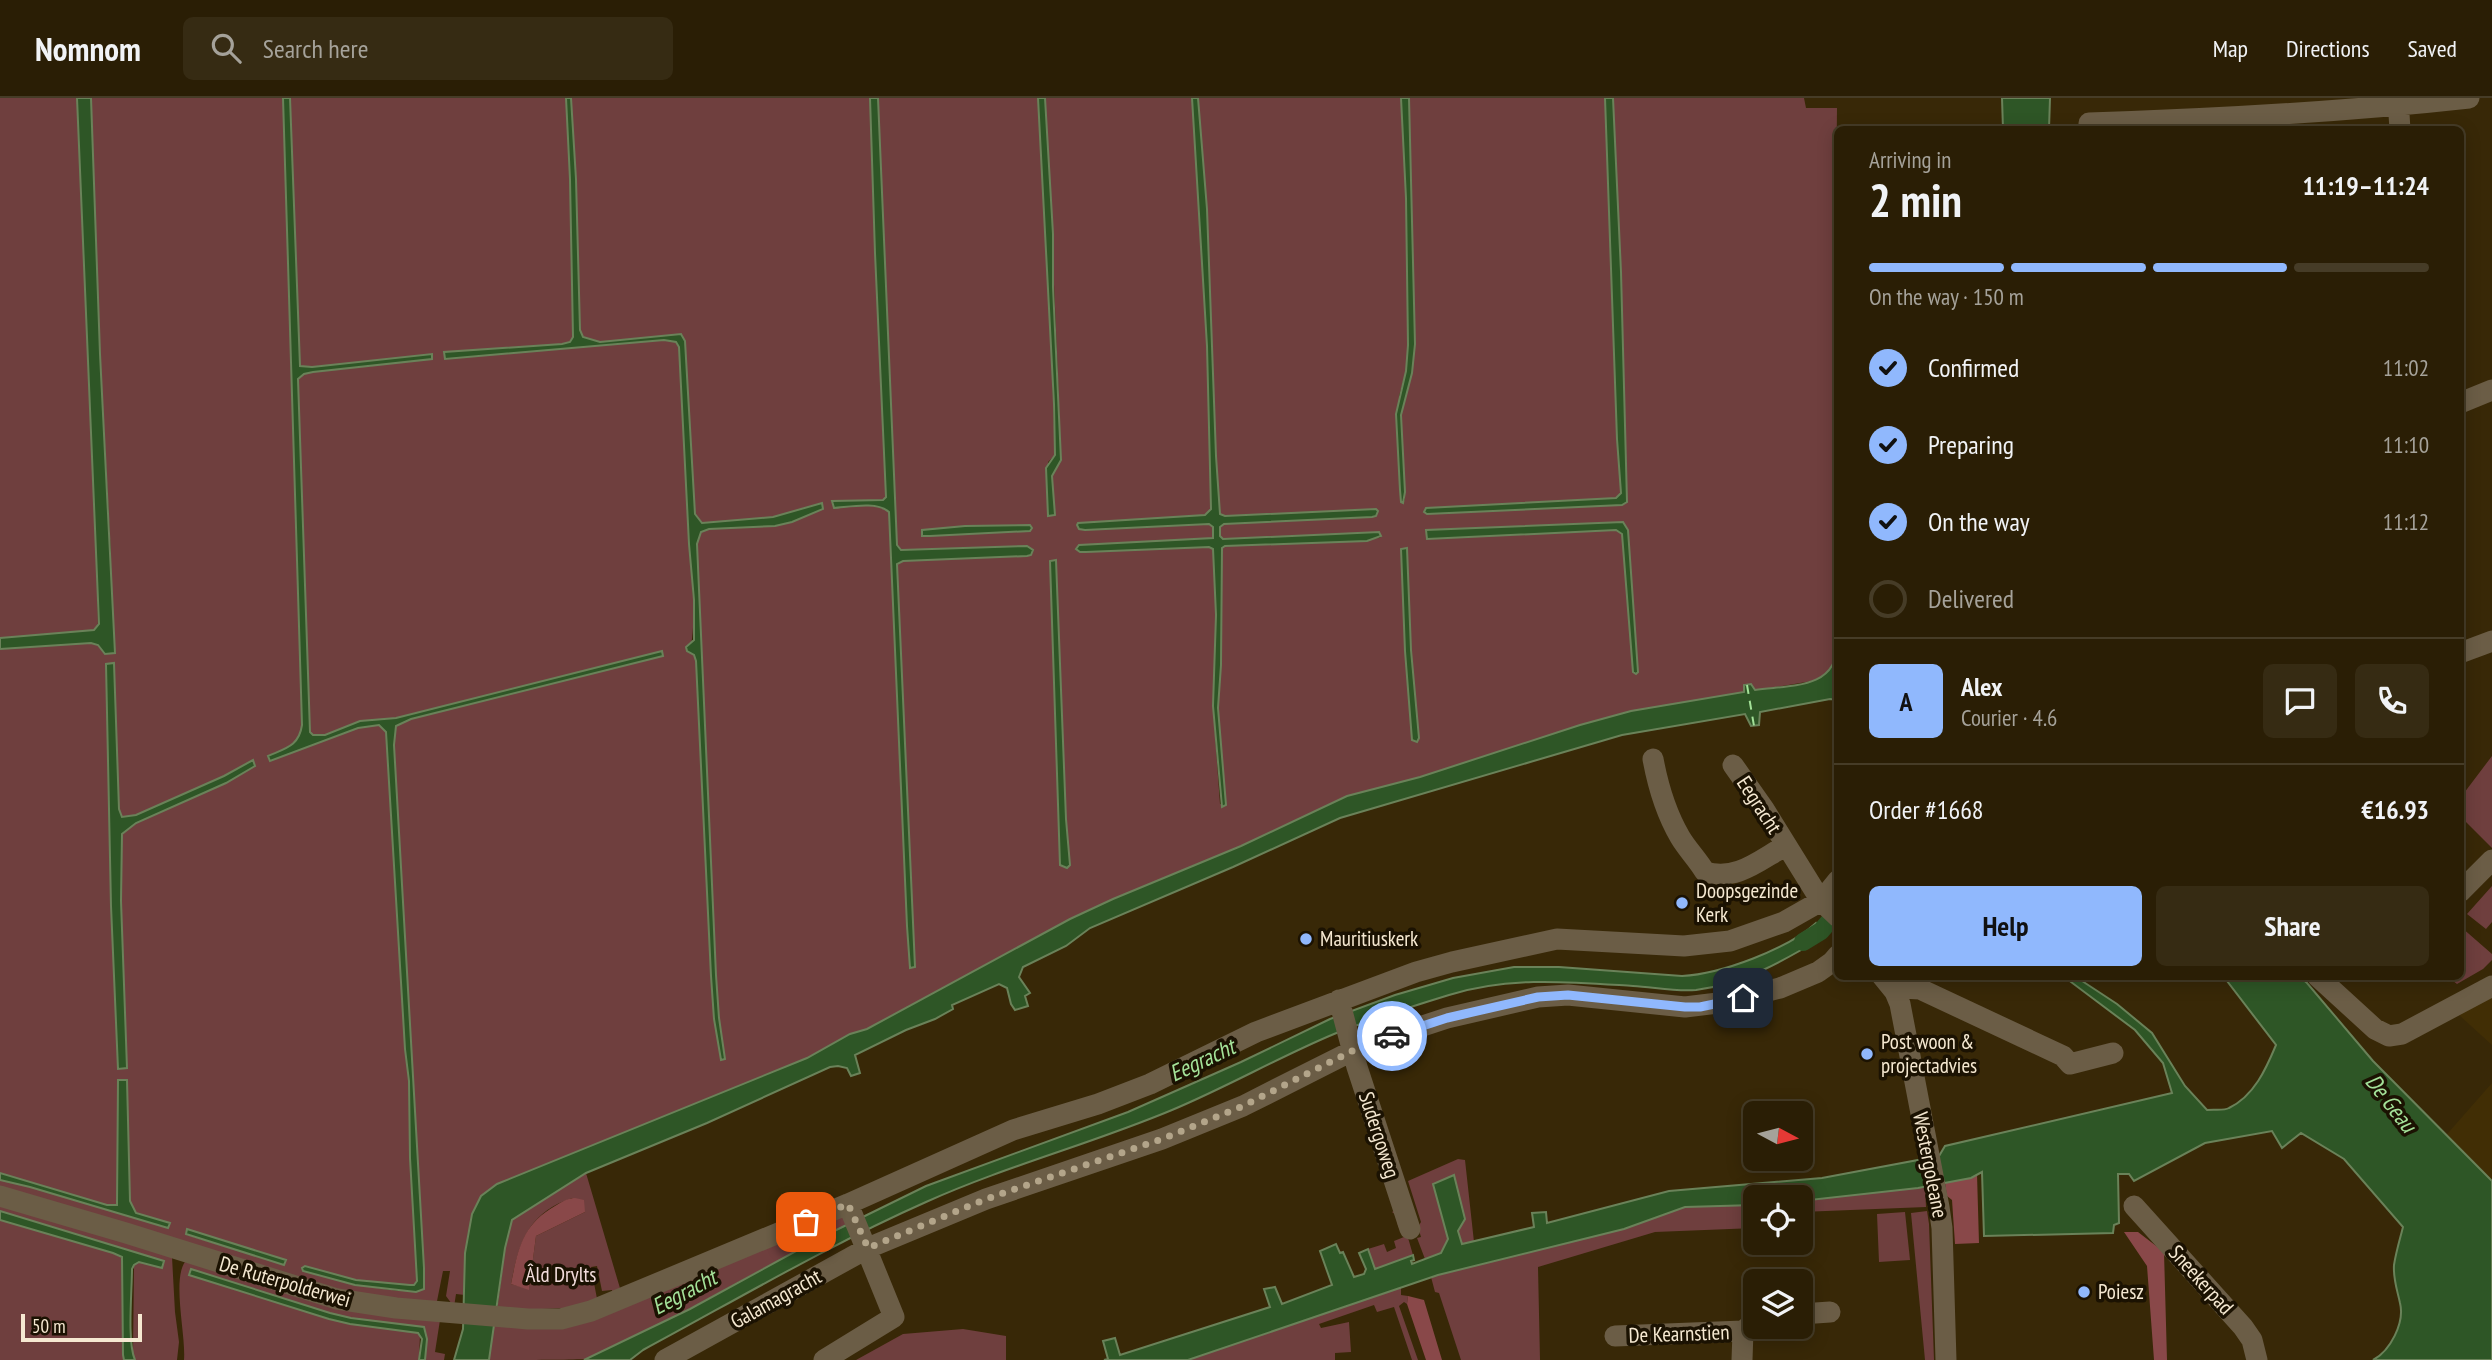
<!DOCTYPE html>
<html lang="en">
<head>
<meta charset="utf-8">
<style>
  :root { --surface:#2a1e05; --page:#362b13; --text:#f1f3f6; --muted:#a5a29a; --line:#463c27; --accent:#90b8fd }
  body { margin:0; font-family:"PT Sans Narrow",sans-serif; background:var(--page); color:var(--text); height:100vh; display:flex; flex-direction:column; font-size:26px; white-space:nowrap }
  * { box-sizing:border-box; margin:0 }
  p { font-size:23px; color:var(--muted) }
  .icon { flex:none; width:38px; height:38px; fill:none; stroke:currentColor; stroke-width:2; stroke-linecap:round; stroke-linejoin:round }
  .map { position:relative; flex:1; overflow:hidden }
  .details { position:absolute; left:1834px; top:28px; width:630px; height:854px; display:flex; flex-direction:column; background:var(--surface); border-radius:10px; box-shadow:0 4px 18px #0003,0 0 0 2px var(--line) }
  .details>* { flex:none }
  .needle { width:46px; rotate:97deg }
  .buttons { position:absolute; left:1743px; top:1003px; display:grid; gap:14px }
  .buttons a { display:grid; place-items:center; width:70px; height:70px; border-radius:10px; background:var(--surface); box-shadow:0 4px 18px #0003,0 0 0 2px var(--line); font-size:35px }
  .scale { position:absolute; left:21px; bottom:18px; width:121px; box-sizing:border-box; padding-left:7px; border:4px solid #f5e8d1; border-top:0; font-size:19px; line-height:24px; white-space:nowrap; color:#f5e8d1; -webkit-text-stroke:5px #1b1202; paint-order:stroke }
  .pin { position:absolute; display:grid; place-items:center; width:60px; height:60px; color:#fff; margin:-30px; border-radius:14px; box-shadow:0 4px 10px #0006 }
  .courier { position:absolute; display:grid; place-items:center; width:70px; height:70px; margin:-35px; border:5px solid #90b8fd; border-radius:50%; background:#fff; color:#222; box-shadow:0 2px 9px #0007 }
  .overview em { font-style:normal; font-weight:700 }
  .overview div { display:flex; flex-direction:column-reverse }
  .overview { display:flex; align-items:center; justify-content:space-between; height:119px; padding:0 35px }
  h1 { font-size:46px; font-weight:700; line-height:52px }
  .bar { display:grid; grid-template-columns:repeat(4,1fr); gap:10px 7px; align-content:center; height:84px; padding:0 35px }
  .bar i { height:9px; border-radius:5px; background:var(--line) }
  .bar .active { background:var(--accent) }
  .bar p { grid-column:span 4 }
  .line { display:flex; align-items:center; gap:18px; padding:0 35px; border-top:2px solid var(--line) }
  .line div { flex:1 }
  .round { display:grid; place-items:center; flex:none; width:74px; height:74px; border-radius:10px; background:var(--page) }
  ol { padding:0 35px; list-style:none }
  li { display:flex; align-items:center; gap:21px; height:77px }
  li p { margin-inline-start:auto }
  li .icon { padding:7px; border-radius:50%; background:var(--accent); color:#111; stroke-width:4 }
  li:last-child { color:var(--muted) }
  li i { width:38px; height:38px; border:4px solid var(--line); border-radius:50% }
  .cta { display:flex; gap:14px; margin-top:auto; padding:14px 35px }
  .cta a { flex:1; height:80px; border-radius:10px; background:var(--accent); color:#111; font-size:28px; font-weight:700; line-height:80px; text-align:center }
  .cta a+a { background:var(--page); color:var(--text) }
  header { display:flex; align-items:center; gap:42px; box-sizing:border-box; height:98px; padding:0 35px; background:var(--surface); border-bottom:2px solid var(--line) }
  header strong { font-size:33px }
  nav { display:flex; gap:38px; margin-inline-start:auto; font-size:24px }
  .search { width:490px; height:63px; background:var(--page); display:flex; align-items:center; gap:18px; box-sizing:border-box; padding:0 24px; border-radius:10px; color:var(--muted); font-size:26px }
  .map>svg:first-child { display:block }
  .built { fill:#412e05 }
  .green { fill:#6f3f3e; fill-rule:evenodd }
  .forest { fill:#894849 }
  .water { fill:#2e5626; stroke:#6a8259; stroke-width:2 }
  .lines { fill:none; stroke-linecap:round; stroke-linejoin:round }
  .canal { stroke:#2e5626; stroke-width:18 }
  .ferry { stroke:#a4e299; stroke-width:2; stroke-dasharray:9 7; stroke-linecap:butt }
  .minor { stroke:#6b5d46; stroke-width:21 }
  .done { stroke:#b3a58a; stroke-width:7; stroke-dasharray:0 12.6 }
  .route { stroke:#90b8fd; stroke-width:9 }
  .poi-dot { fill:#90b8fd; stroke:#1b1202; stroke-width:2.5 }
  .labels { text-anchor:middle; stroke-width:7; stroke-linejoin:round; paint-order:stroke }
  .street-label { font-size:21px; fill:#f5e8d1; stroke:#1b1202 }
  .poi-label { font-size:21px; fill:#f5e8d1; stroke:#1b1202; text-anchor:start }
  .park-label { font-size:21px; fill:#f2dcdb; stroke:#1b1202 }
  .water-label { font-size:23px; font-style:italic; fill:#a4e299; stroke:#1b1202 }
</style>
</head>
<body>
<header>
<strong>Nomnom</strong>
<div class="search"><svg class="icon" aria-label="search" viewBox="0 0 24 24"><circle cx="10" cy="10" r="6"/><path d="M15 15l6 6"/></svg>Search here</div>
<nav><a>Map</a><a>Directions</a><a>Saved</a></nav>
</header>
<div class="map">
<svg width="2492" height="1262" viewBox="0 0 2492 1262">
  <rect width="100%" height="100%" fill="#382807"/>
  <path class="built" d="M2492,898V947L2459,917Z
    M2492,985V1093L2441,1043Z"/>
  <path class="green" d="M0,0H77L97,459L98,530L94,532L0,540Z
    M91,0H283L302,627C299,650 286,649 268,658L358,630L379,627L386,634L405,951L409,983L410,1060L417,1184L414,1187H410L356,1182L303,1168V1173L355,1187L399,1193L425,1186L394,647L396,628L411,621L663,557L396,620L360,623L325,637H313L310,634L298,281L304,276L313,274L372,268L371,264L304,269L300,268L298,263L290,0H566L570,81L574,239L570,244L562,246L444,254L445,260L664,242L676,244L679,249C687,309 686,371 688,432C690,473 698,513 690,554L694,557L696,563L714,921L725,961L719,920L716,877L697,446L701,434L709,431L775,428L792,424L823,410L822,405L773,419L702,425L695,416L685,243L681,237L600,244L583,240L580,232L576,81L571,0H870L875,155L886,399L883,402L834,410C850,409 876,403 889,413L907,828L913,870L915,869L897,466L903,463L1033,454V452L1027,448L901,452L896,447L878,0H1038L1049,188L1055,357L1048,364L1055,417L1052,378L1061,362C1057,241 1051,120 1045,0H1192L1207,248L1211,411L1205,417L1078,425L1077,427L1079,431L1085,432L1209,426L1213,429L1214,436L1212,440L1079,447V454L1209,449L1213,451L1216,517L1213,609L1220,706L1226,707L1218,610L1221,567L1222,450L1225,448L1380,440L1381,438L1379,434L1223,441L1220,438V429L1224,426L1372,419L1376,411L1225,418L1220,416L1216,358L1207,111L1198,0H1401L1406,100L1408,247L1406,273L1399,298V369L1400,392L1405,403L1401,317L1412,275L1415,246L1409,0H1605L1617,341L1621,395L1616,400L1426,410L1527,411L1622,407L1627,375L1623,341L1613,0H1804L1806,10H1837L1834,316L1837,429V560C1831,573 1826,579 1812,583L1631,613L1580,627L1420,679L1347,698L1241,748L1113,801L1070,821L867,931L850,936L807,960L497,1086L468,1134L465,1197L456,1196L454,1209L446,1198L450,1173H443L436,1208L361,1201L0,1094V1082L30,1089L168,1130L169,1125L136,1115L130,1103L126,982L118,983L117,1107H107L0,1075V551L91,545L98,547L105,556L111,459L100,256ZM1623,424L1628,432L1638,574H1633L1622,436L1616,432L1428,440L1427,432ZM1406,450L1411,552L1419,640L1413,642L1405,553L1401,451ZM1050,463H1056L1066,721L1070,767L1067,770L1060,767ZM114,565L119,711L122,719L136,717L224,678L253,663L226,685L136,725L122,736L121,803L127,970L111,808L106,567ZM187,1131L286,1162L285,1165L284,1167L187,1137Z
    M2492,658V750L2461,719V699Z
    M2492,788V824L2486,831L2467,816Z
    M2461,829L2492,856V862L2483,871L2457,886L2448,879L2460,878Z
    M1458,1061L1465,1062L1474,1144L1462,1147L1458,1133L1433,1086L1448,1141L1441,1155L1425,1161L1417,1140L1421,1139L1418,1129L1421,1124L1408,1083Z
    M586,1075L622,1197L613,1199L612,1192L602,1193L597,1168L591,1169L598,1206L565,1210L497,1213L505,1150L512,1122ZM572,1100L585,1114L536,1138L529,1191L511,1186C519,1144 528,1115 572,1100Z
    M1925,1088L1926,1109L1801,1114V1103Z
    M0,1103L172,1159L175,1214L179,1244L177,1262H135L133,1256L134,1167L139,1164L162,1170L163,1163L0,1113Z
    M1755,1107V1130L1655,1134L1538,1169L1540,1262H1461L1439,1195L1435,1194L1431,1179L1624,1131L1685,1109Z
    M1396,1112H1400L1413,1157L1375,1172L1368,1151L1384,1146L1387,1154L1396,1150L1394,1143L1404,1139L1398,1128L1396,1117L1392,1114Z
    M1927,1113L1929,1126L1934,1262H1925L1911,1115Z
    M1905,1114L1910,1162L1879,1164L1877,1116Z
    M836,1117L847,1120L850,1127C760,1167 676,1224 585,1261C574,1262 505,1262 489,1262L494,1223L525,1227Z
    M0,1122L113,1155L122,1160L124,1262H0Z
    M185,1164L440,1222L435,1254L445,1256L444,1262H425L427,1241L416,1228L351,1220L330,1215L191,1171L189,1177L329,1221L350,1226L415,1234L420,1237L419,1262H184C186,1237 172,1182 185,1164Z
    M1401,1189V1197L1408,1198L1407,1206L1404,1204L1399,1208L1418,1262H1412L1394,1209L1377,1214L1374,1207L1319,1226L1321,1230L1349,1224L1351,1254L1335,1255V1262H1188Z
    M963,1231L1006,1238V1262H856L903,1236Z"/>
  <path class="forest" d="M1977,1076L1979,1145L1955,1146L1952,1102L1947,1098L1945,1085L1970,1080Z
    M575,1100L584,1102L585,1114L536,1138L529,1192L511,1186C518,1151 522,1127 555,1108C562,1104 567,1100 575,1100Z
    M2124,1134H2138L2164,1154L2167,1262H2154L2147,1168Z
    M1408,1198L1424,1202L1442,1262H1426L1407,1206Z"/>
  <path class="water" d="M77,0H91L100,256L115,555L105,556L98,547L91,545L0,551V540L94,532L99,526Z
    M283,0H290L300,268L312,269L432,256V261L313,274L304,276L298,281L310,634L313,637H325L360,623L396,620L662,553L663,558L411,621L396,628L394,647L424,1170V1191L416,1194L355,1187L303,1173L302,1170L305,1168L356,1182L410,1187H414L417,1183L410,1060L409,983L405,951L386,634L379,627L358,630L270,663L268,658C286,650 299,648 302,627Z
    M566,0H571L576,81L580,232L583,239L600,244L681,236L685,243L695,416L702,425L773,419L822,405L823,411L792,424L775,428L709,431L701,434L697,446L716,877L719,920L725,961L721,962L714,921L711,878L696,563L694,557L687,553L686,549L694,542V502L689,446L679,249L676,244L664,242L445,261L444,254L562,246L570,244L573,239L570,81Z
    M870,0H878L897,447L901,452L1027,448L1033,452L1031,457L1027,458L903,463L897,466L915,869L910,870L907,828L889,414C877,403 849,409 834,410L832,403L883,402L886,399L875,155Z
    M1038,0H1045L1053,136V189L1061,362L1052,378L1055,417L1048,418L1046,370L1055,357L1054,306Z
    M1192,0H1198L1207,111L1216,358L1220,416L1225,418L1376,411L1378,413L1376,418L1372,419L1224,426L1220,429V438L1223,441L1379,434L1381,438L1367,443L1225,448L1222,450L1221,567L1218,610L1226,707L1222,709L1213,608L1216,517L1213,451L1209,449L1086,454H1080L1076,451L1079,447L1213,440V429L1209,426L1085,432L1079,431L1077,427L1078,425L1205,417L1211,411L1207,248Z
    M1401,0H1409L1415,246L1412,275L1401,317L1405,394L1403,405L1401,404L1400,392L1396,316L1406,273L1408,247L1406,100Z
    M1605,0H1613L1621,174L1627,404L1622,407L1427,416L1424,414L1426,410L1616,400L1621,395L1617,341Z
    M2002,0H2050L2049,31H2003Z
    M1836,64H1838L1837,454L1834,316Z
    M1623,424L1628,432L1638,574L1636,576L1633,574L1622,436L1616,432L1427,441L1426,432Z
    M1030,427L1032,430L1030,433L930,438H922V432L965,428Z
    M1407,450L1411,552L1419,640L1417,644L1412,642L1405,553L1401,451Z
    M1056,462L1066,721L1070,767L1067,770L1060,767L1050,463Z
    M1837,547V602L1830,601L1760,614L1759,627L1751,628L1745,616L1622,637L1340,720L1233,769L1090,830L1066,848L1023,869L1019,879L1030,895L1025,898L1028,908L1015,912L1011,906L1007,890L999,886L952,907L953,911L935,921L906,932L855,957L860,975L851,978L847,970L838,968L830,969L707,1025L586,1075L512,1122L505,1150L489,1262H454L463,1231L465,1155L472,1116L481,1098L497,1086L807,960L850,936L867,931L1070,821L1113,801L1241,748L1347,698L1420,679L1580,627L1631,613L1744,594V587L1751,586L1755,592C1788,587 1837,592 1837,547Z
    M114,565L119,711L122,719L136,717L224,678L253,662L255,668L226,685L136,725L122,736L121,803L127,970L118,971L111,808L106,566Z
    M1816,825L1825,838C1785,862 1744,886 1696,892C1676,894 1653,889 1633,888C1571,884 1509,878 1449,897C1410,909 1371,921 1334,936C1279,959 1227,989 1172,1012C1091,1046 1006,1068 926,1104C829,1147 736,1202 643,1252L630,1262H584L690,1211L820,1140L926,1088L1128,1014L1241,964L1330,921L1395,897L1453,880L1514,869H1559L1682,878C1721,876 1788,851 1816,825Z
    M2076,879L2117,906L2152,935L2185,988L2207,1012C2214,1011 2224,1013 2229,1010C2254,998 2266,971 2276,947L2224,879H2300L2307,885L2373,963L2492,1083V1262H2373C2390,1253 2405,1225 2400,1205C2397,1191 2393,1181 2394,1167C2396,1154 2400,1141 2403,1129L2344,1061L2301,1035L2282,1050L2272,1033L2205,1045L2134,1083L2129,1076H2118L2119,1125L2114,1127L2113,1135L1984,1138L1982,1074L1971,1080L1918,1090L1801,1103V1099H1755V1107L1685,1109L1624,1131L1438,1177L1188,1262H1104L1108,1261L1103,1243L1115,1240L1120,1257L1270,1209L1264,1191L1275,1189L1282,1206L1332,1187L1320,1153L1336,1146L1340,1155L1343,1154L1354,1179L1364,1176L1366,1171L1359,1155L1368,1151L1375,1171L1413,1157L1414,1162L1411,1163L1412,1166L1441,1155L1448,1141L1433,1086L1454,1077L1465,1121L1458,1133L1462,1146L1534,1129L1532,1115L1546,1114L1547,1125L1669,1093L1822,1080L1939,1058L1945,1048L2172,995L2163,965L2135,932L2071,884Z
    M118,982H127L130,1103L136,1115L170,1125L168,1130L30,1089L0,1082V1075L107,1107H117Z
    M0,1113L164,1163L162,1170L139,1164L134,1167L132,1171C132,1193 127,1244 135,1262H124L123,1257L122,1159L113,1155L0,1122Z
    M187,1131L286,1162L284,1167L186,1136Z
    M191,1171L330,1215L351,1220L424,1229L427,1241L425,1262H419L422,1241L418,1235L350,1226L329,1221L189,1177Z"/>
  <g class="lines">
    <path class="canal" d="M1803,844L1821,833L1838,813"/>
    <path class="ferry" d="M1747,587L1754,628"/>
    <path class="minor" d="M2398,0L2400,32
      M2089,32V25C2216,21 2343,14 2469,0
      M2460,305L2492,292
      M2460,555L2492,543
      M1653,661C1658,688 1666,715 1680,739C1687,751 1698,762 1705,774C1737,783 1758,763 1785,748
      M1733,667L1764,711L1821,803L1838,819
      M2460,794L2492,762
      M1882,878L1895,894L1900,906L1939,1109L1942,1130L1946,1262
      M2317,878L2375,931L2389,938L2402,936L2492,888
      M1895,894L1902,890L1920,891L2063,958L2070,966L2113,955
      M1339,902L1357,969L1410,1131
      M0,1098L126,1135L337,1201L396,1210L528,1221H561L591,1213L848,1106L1013,1032L1098,1006L1150,986L1256,934L1416,874L1452,864L1557,841L1684,848L1730,843L1784,824L1821,803L1838,782
      M2134,1108L2243,1229L2252,1242L2257,1262
      M1801,1216L1830,1214
      M1615,1238L1743,1233L1755,1223
      M665,1262L868,1150L986,1101L1162,1041L1243,1008L1354,952L1380,942L1447,920L1538,899L1568,897L1685,909L1726,904L1780,890L1818,874L1832,864L1838,857
      M824,1262L894,1219L848,1106
      M1742,1262L1743,1233"/>
  </g>
  <g class="lines">
    <path class="done" d="M806,1124L848,1106L868,1150L986,1101L1162,1041L1243,1008L1354,952L1392,938"/>
    <path class="route" d="M1392,938L1447,920L1538,899L1568,897L1685,909H1700L1743,900"/>
  </g>
  <g class="poi-dot">
    <circle cx="1682" cy="805" r="7"/>
    <circle cx="1306" cy="841" r="7"/>
    <circle cx="1867" cy="956" r="7"/>
    <circle cx="2084" cy="1194" r="7"/>
  </g>
  <g class="labels">
    <g class="street-label">
      <text transform="translate(1759 707) rotate(57)" y="7">Eegracht</text>
      <text transform="translate(1379 1037) rotate(72)" y="7">Sudergoweg</text>
      <text transform="translate(1930 1067) rotate(79)" y="7">Westergoleane</text>
      <text transform="translate(2201 1182) rotate(48)" y="7">Sneekerpad</text>
      <text transform="translate(285 1184) rotate(16)" y="7">De Ruterpolderwei</text>
      <text transform="translate(776 1201) rotate(-29)" y="7">Galamagracht</text>
      <text transform="translate(1679 1236) rotate(-2)" y="7">De Kearnstien</text>
    </g>
    <g class="poi-label">
      <text x="1696" y="800">Doopsgezinde<tspan x="1696" dy="24">Kerk</tspan></text>
      <text x="1320" y="848">Mauritiuskerk</text>
      <text x="1881" y="951">Post woon &amp;<tspan x="1881" dy="24">projectadvies</tspan></text>
      <text x="2098" y="1201">Poiesz</text>
    </g>
    <g class="park-label">
      <text x="561" y="1184">Âld Drylts</text>
    </g>
    <g class="water-label">
      <text transform="translate(1202 962) rotate(-25)" y="8">Eegracht</text>
      <text transform="translate(2391 1005) rotate(52)" y="8">De Geau</text>
      <text transform="translate(684 1194) rotate(-28)" y="8">Eegracht</text>
    </g>
  </g>
</svg>
<div class="buttons">
<a><svg class="needle" viewBox="-14 -14 28 28"><path d="M0-13l5 13h-10z" fill="#e53935"/><path d="M0 13l5-13h-10z" fill="#a5a29a"/></svg></a>
<a><svg class="icon" aria-label="locate" viewBox="0 0 24 24"><circle cx="12" cy="12" r="6"/><path d="M12 2v4M12 18v4M2 12h4M18 12h4"/></svg></a>
<a><svg class="icon" aria-label="layers" viewBox="0 0 24 24"><path d="M12 4l9 5-9 5-9-5zM3 14l9 5 9-5"/></svg></a>
</div>
<div class="scale">50 m</div>
<div class="pin" style="left:806px;top:1124px;background:#ea580c"><svg class="icon" aria-label="bag" viewBox="0 0 24 24"><path d="M5 8h14l-1 12H6zM9 8a3 3 0 0 1 6 0"/></svg></div>
<div class="pin" style="left:1743px;top:900px;background:#1f2937"><svg class="icon" aria-label="home" viewBox="0 0 24 24"><path d="M3 11l9-7 9 7M6 9v11h12V9"/></svg></div>
<div class="courier" style="left:1392px;top:938px"><svg class="icon" aria-label="car" viewBox="0 0 24 24"><path d="M5 17H2v-5l4-1 3-4h7l3 4 3 1v5h-3M9 17h6M6 11h13"/><circle cx="7" cy="17" r="2"/><circle cx="17" cy="17" r="2"/></svg></div>
<section class="details">
<div class="overview"><div><h1>2 min</h1><p>Arriving in</p></div><em>11:19–11:24</em></div>
<div class="bar"><i class="active"></i><i class="active"></i><i class="active"></i><i></i><p>On the way · 150 m</p></div>
<ol>
<li><svg class="icon" aria-label="check" viewBox="0 0 24 24"><path d="M5 12l5 5 9-10"/></svg>Confirmed<p>11:02</p></li>
<li><svg class="icon" aria-label="check" viewBox="0 0 24 24"><path d="M5 12l5 5 9-10"/></svg>Preparing<p>11:10</p></li>
<li><svg class="icon" aria-label="check" viewBox="0 0 24 24"><path d="M5 12l5 5 9-10"/></svg>On the way<p>11:12</p></li>
<li><i></i>Delivered</li>
</ol>
<div class="line" style="height:126px"><b class="round" style="background:var(--accent);color:#111">A</b><div><b>Alex</b><p>Courier · 4.6</p></div><a class="round"><svg class="icon" aria-label="chat" viewBox="0 0 24 24"><path d="M4 5h16v11H9l-5 4z"/></svg></a><a class="round"><svg class="icon" aria-label="phone" viewBox="0 0 24 24"><path d="M5 4h4l2 5-3 2q2 4 5 5l2-3 5 2v4C11 20 4 13 5 4z"/></svg></a></div>
<div class="line" style="height:91px"><div>Order #1668</div><b>€16.93</b></div>
<div class="cta"><a>Help</a><a>Share</a></div>
</section>
</div>
</body>
</html>
